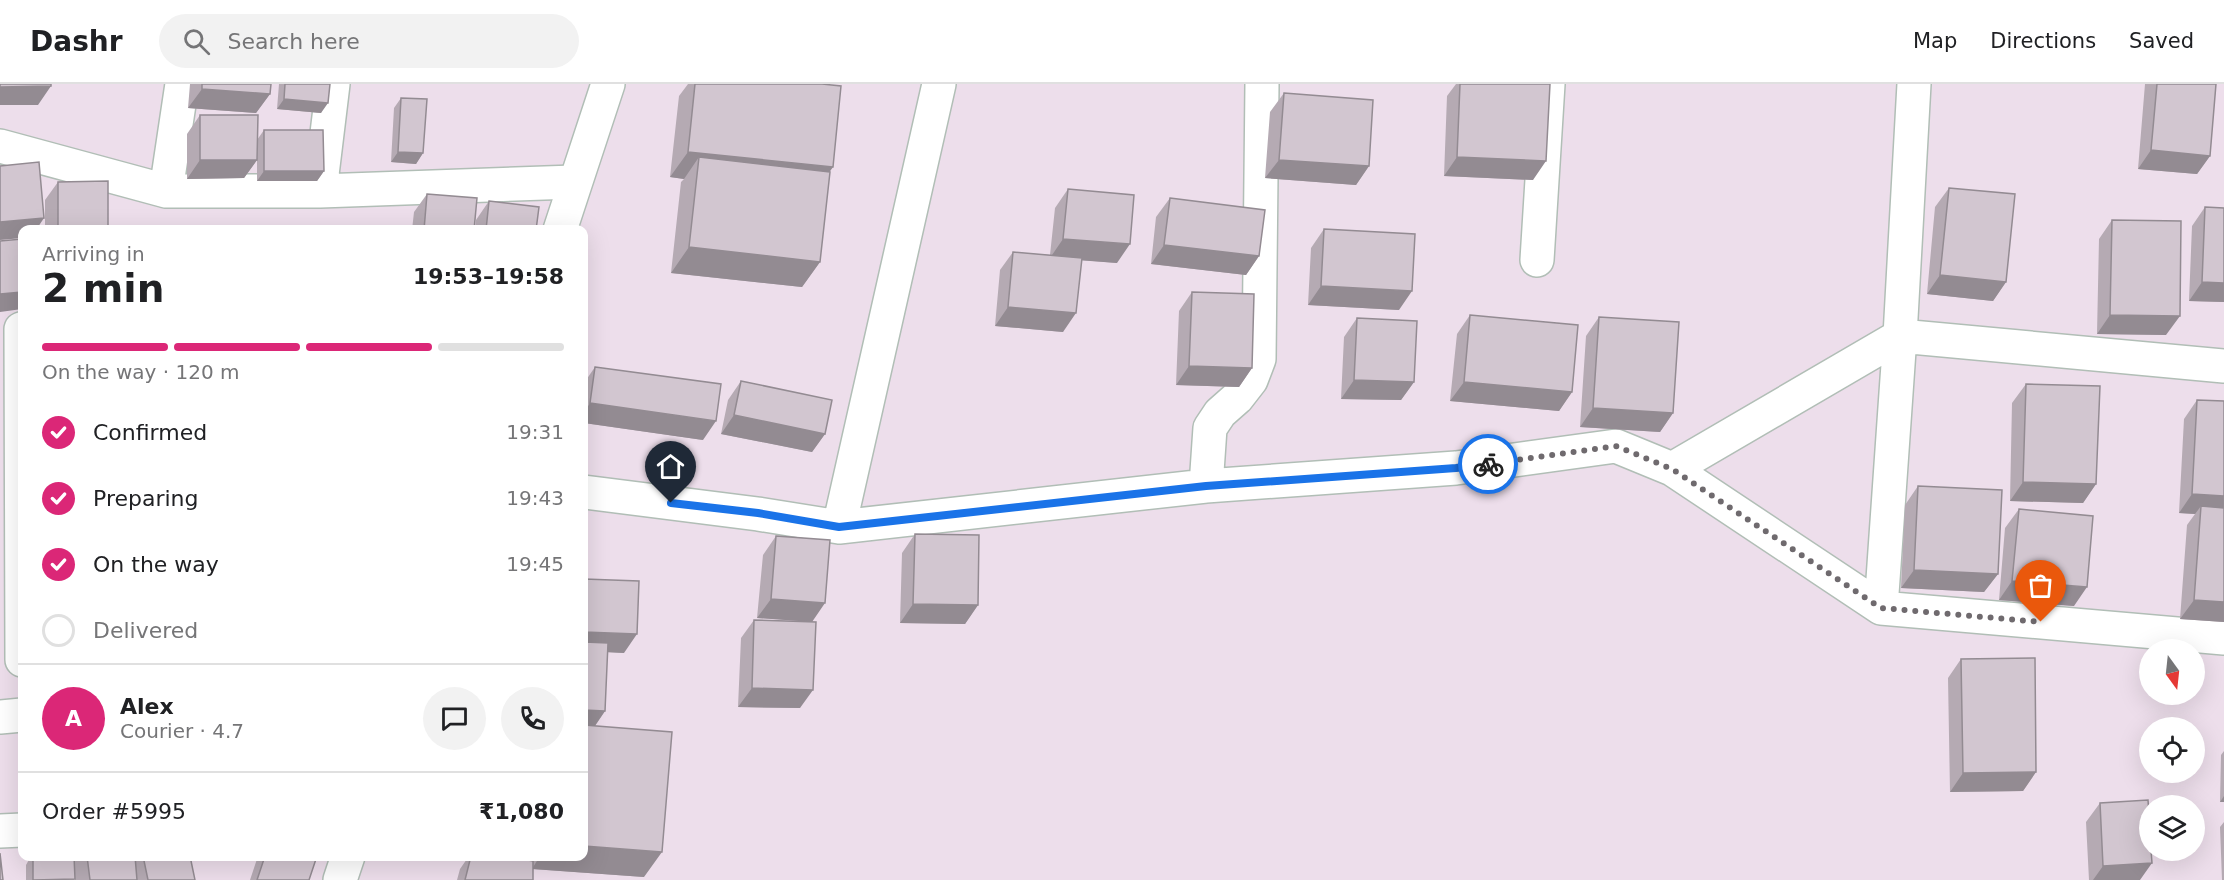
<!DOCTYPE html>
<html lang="en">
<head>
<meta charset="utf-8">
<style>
  :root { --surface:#fff; --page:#f2f2f2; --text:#202124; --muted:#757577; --line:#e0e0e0; --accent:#db2777 }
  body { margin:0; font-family:"DejaVu Sans",sans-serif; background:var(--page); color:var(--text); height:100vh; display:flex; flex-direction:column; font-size:22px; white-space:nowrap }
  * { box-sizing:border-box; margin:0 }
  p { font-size:20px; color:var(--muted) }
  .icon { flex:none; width:33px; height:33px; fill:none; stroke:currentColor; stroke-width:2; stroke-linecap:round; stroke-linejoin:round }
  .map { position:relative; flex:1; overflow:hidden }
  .details { position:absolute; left:18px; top:141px; width:570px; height:636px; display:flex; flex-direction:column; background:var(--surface); border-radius:12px; box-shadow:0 6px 24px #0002 }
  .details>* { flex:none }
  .needle { width:39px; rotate:165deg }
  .tools { position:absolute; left:2139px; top:555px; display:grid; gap:12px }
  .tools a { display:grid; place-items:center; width:66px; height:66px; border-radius:50%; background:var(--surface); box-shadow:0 6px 24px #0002; font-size:30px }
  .pin { position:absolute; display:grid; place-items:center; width:51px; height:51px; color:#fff; margin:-62px -26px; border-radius:50% 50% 50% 0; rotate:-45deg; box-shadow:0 0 6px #0007 }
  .pin .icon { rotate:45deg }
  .courier { position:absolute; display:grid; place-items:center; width:60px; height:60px; margin:-30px; border:4px solid #1a73e8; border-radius:50%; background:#fff; color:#222; box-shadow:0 2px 8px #0007 }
  .head em { font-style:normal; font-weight:700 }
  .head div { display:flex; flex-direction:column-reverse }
  .head { display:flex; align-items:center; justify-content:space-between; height:102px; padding:0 24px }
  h1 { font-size:39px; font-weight:700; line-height:45px }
  .bar { display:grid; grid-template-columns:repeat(4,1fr); gap:9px 6px; align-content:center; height:72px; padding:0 24px }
  .bar i { height:8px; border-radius:4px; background:var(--line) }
  .bar .on { background:var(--accent) }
  .bar p { grid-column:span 4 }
  .line { display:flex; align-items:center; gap:15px; padding:0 24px; border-top:2px solid var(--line) }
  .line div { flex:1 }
  .round { display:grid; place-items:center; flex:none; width:63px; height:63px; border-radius:32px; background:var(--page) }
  ol { padding:0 24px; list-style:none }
  li { display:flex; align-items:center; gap:18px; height:66px }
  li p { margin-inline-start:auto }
  li .icon { padding:6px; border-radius:50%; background:var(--accent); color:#fff; stroke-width:4 }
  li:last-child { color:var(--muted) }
  li i { width:33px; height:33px; border:3px solid var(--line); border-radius:50% }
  header { display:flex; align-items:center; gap:36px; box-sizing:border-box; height:84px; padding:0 30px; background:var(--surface); border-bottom:2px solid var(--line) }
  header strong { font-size:28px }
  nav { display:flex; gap:33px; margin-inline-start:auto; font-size:21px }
  .search { width:420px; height:54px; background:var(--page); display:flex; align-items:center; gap:15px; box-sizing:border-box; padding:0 21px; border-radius:33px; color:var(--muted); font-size:22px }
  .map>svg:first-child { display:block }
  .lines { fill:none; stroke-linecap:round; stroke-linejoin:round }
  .street-casing { stroke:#b1beb6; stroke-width:36 }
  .secondary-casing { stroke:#b1beb6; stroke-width:36 }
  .street { stroke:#fff; stroke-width:33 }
  .secondary { stroke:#fff; stroke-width:33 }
  .wall { fill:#b5aab3 }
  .shaded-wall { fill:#938b92 }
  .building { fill:#d2c6d0; stroke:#938b92; stroke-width:1.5 }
  .done { stroke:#6f6a6e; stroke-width:6; stroke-dasharray:0 10.8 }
  .route { stroke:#1a73e8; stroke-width:8 }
</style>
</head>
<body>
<header>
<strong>Dashr</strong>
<div class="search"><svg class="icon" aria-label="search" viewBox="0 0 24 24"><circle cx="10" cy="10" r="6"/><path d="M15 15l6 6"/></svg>Search here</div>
<nav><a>Map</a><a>Directions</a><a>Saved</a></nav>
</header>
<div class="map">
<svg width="2224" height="796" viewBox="0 0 2224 796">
  <rect width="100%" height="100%" fill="#eddeeb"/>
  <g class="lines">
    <g class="street-casing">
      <path id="street" d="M0,62L166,107H320L574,98
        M166,107L182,0
        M320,107L333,0
        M1537,176L1548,0
        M21,245L22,576
        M1672,385L1900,252L2224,282
        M1206,402L1210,344L1220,329L1237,314L1251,296L1259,275L1262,0
        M584,408L758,430L839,443L1206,402L1456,384L1616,362L1672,385L1881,524L2224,554
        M839,443L939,0
        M1881,524L1900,252L1914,0
        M0,633L22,631
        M0,747L22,746"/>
    </g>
    <g class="secondary-casing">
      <path id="secondary" d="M560,146L608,0
        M340,796L348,772"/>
    </g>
    <use href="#street" class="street"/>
    <use href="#secondary" class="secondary"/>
  </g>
  <path class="wall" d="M190,0H271L270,10L256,29L188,24Z
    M279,0H330L321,29L277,25Z
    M688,0H822L833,83L829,88L820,178L802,203L671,189L681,98L684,95L670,93L679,12Z
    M1456,0H1550L1533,96L1444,92L1447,12Z
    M2145,0H2216L2210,72L2197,90L2138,85Z
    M1284,9L1369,82L1356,101L1265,94L1270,28Z
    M401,14L423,69L416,80L391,78L394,24Z
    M200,31L257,56L264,46L324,87L317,97H257V76L244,94L187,95V50Z
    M58,98L108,146H45V116Z
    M1949,104L2006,198L1993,217L1927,210L1935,123Z
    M1068,105L1117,179L1081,176L1063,248L995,242L1000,186L1013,168L1050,171L1055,124Z
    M427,110L474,146H412L414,128Z
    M1170,114L1259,172L1246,191L1151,180L1156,133Z
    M489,117L536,146H475L476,136Z
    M2205,123L2224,124V218L2189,217L2192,142Z
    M2112,136L2166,251L2097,250L2099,155Z
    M1324,145L1399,226L1308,221L1311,164Z
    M1192,208L1252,284L1239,303L1176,301L1179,227Z
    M1470,231L1572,308L1559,327L1450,317L1457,250Z
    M1599,233L1673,329L1660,348L1580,343L1586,252Z
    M1357,234L1414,298L1401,316L1341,315L1344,253Z
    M595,283L703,356L584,339V299Z
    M741,297L825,350L812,368L721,350L728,316Z
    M2026,300L2096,400L2083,419L2010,417L2012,319Z
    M2197,316L2224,538L2180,535L2187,441L2195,430L2179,429L2184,335Z
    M1918,402L1998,490L1984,508L1901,504L1905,421Z
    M2019,425L2074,522L1999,516L2005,444Z
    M915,450L978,521L965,540L900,539L902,469Z
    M776,452L812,537L800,624L738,623L741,554L754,536L803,537L757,534L763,471Z
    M584,495L624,569L607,568L605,627L595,642L644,793L533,785V796H457L460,785L469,772H508L532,777V772H584Z
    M1961,575L2036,688L2023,707L1950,708L1948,594Z
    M2224,667V718H2220L2221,671Z
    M2100,719L2140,796H2089L2086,738Z
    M2224,738V796H2222L2220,743Z
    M31,772H190L195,796H75L74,793V796H26V781Z
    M258,772H317L309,796H250Z"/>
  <path class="shaded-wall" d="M51,2L38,21H0V3Z
    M202,5L270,10L256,29L188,24Z
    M284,15L328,19L321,29L277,25Z
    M2151,66L2210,72L2197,90L2138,85Z
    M398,68L423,69L416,80L391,78Z
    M688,68L833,83L815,108L699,73L684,95L670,93Z
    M1457,73L1546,77L1533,96L1444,92Z
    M200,76H257L244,94L187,95Z
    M1279,76L1369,82L1356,101L1265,94Z
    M264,87H324L317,97H257Z
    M44,134L36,146H22V154L0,156V138Z
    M1063,155L1130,160L1117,179L1050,174Z
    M1164,161L1259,172L1246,191L1151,180Z
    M689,163L820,178L802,203L671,189Z
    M1940,191L2006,198L1993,217L1927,210Z
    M2202,198L2224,199V218L2189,217Z
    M1321,202L1412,207L1399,226L1308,221Z
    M22,208V225L0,228V210Z
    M1008,223L1076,229L1063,248L995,242Z
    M2110,231L2180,232L2166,251L2097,250Z
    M1189,282L1252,284L1239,303L1176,301Z
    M1354,296L1414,298L1401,316L1341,315Z
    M1464,298L1572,308L1559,327L1450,317Z
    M590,319L716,337L703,356L584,339V329Z
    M1593,324L1673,329L1660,348L1580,343Z
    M734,331L825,350L812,368L721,350Z
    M2023,398L2096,400L2083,419L2010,417Z
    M2192,410L2224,412V431L2201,422L2195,430L2179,429Z
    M1914,486L1998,490L1984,508L1901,504Z
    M2012,497L2087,503L2074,522L1999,516Z
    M771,515L825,519L812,538L757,534Z
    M2194,516L2224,518V538L2180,535Z
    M913,520L978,521L965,540L900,539Z
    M584,548L637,550L624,569L584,567Z
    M752,604L813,606L800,624L738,623Z
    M584,626L605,627L592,646L584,645Z
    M2036,688L2023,707L1950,708L1963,689Z
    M2224,712V718H2220Z
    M584,762L662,768L644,793L532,785L540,772H584Z
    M2152,779L2140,796H2093L2103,782Z"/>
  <path class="building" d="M0,0H51V2L0,3Z
    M202,0H271L270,10L202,5Z
    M285,0H330L328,19L284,15Z
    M695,0H822L841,2L833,83L688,68Z
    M1460,0H1550L1546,77L1457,73Z
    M2157,0H2216L2210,72L2151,66Z
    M1284,9L1373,16L1369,82L1279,76Z
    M401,14L427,15L423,69L398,68Z
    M200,31H258L257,76H200Z
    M264,46H323L324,87H264Z
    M699,73L830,88L820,178L689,163Z
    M39,78L44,134L0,138V82Z
    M108,97V146H58V98Z
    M1949,104L2015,110L2006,198L1940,191Z
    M1068,105L1134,111L1130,160L1063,155Z
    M427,110L477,114L474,146H424Z
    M1170,114L1265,126L1259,172L1164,161Z
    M489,117L539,123L536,146H486Z
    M2205,123L2224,124V199L2202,198Z
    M2112,136L2181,137L2180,232L2110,231Z
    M1324,145L1415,150L1412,207L1321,202Z
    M22,155V208L0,210V157Z
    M1013,168L1082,174L1076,229L1008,223Z
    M1192,208L1254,210L1252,284L1189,282Z
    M1470,231L1578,241L1572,308L1464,298Z
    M1599,233L1679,238L1673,329L1593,324Z
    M1357,234L1417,237L1414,298L1354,296Z
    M595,283L721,300L716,337L590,319Z
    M741,297L832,316L825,350L734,331Z
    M2026,300L2100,302L2096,400L2023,398Z
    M2197,316L2224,317V412L2192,410Z
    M1918,402L2002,406L1998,490L1914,486Z
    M2201,422L2224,424V518L2194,516Z
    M2019,425L2093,432L2087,503L2012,497Z
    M915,450L979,451L978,521L913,520Z
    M776,452L830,456L825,519L771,515Z
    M584,495L639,497L637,550L584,548Z
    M754,536L816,538L813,606L752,604Z
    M584,558L608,559L605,627L584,626Z
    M2035,574L2036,688L1963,689L1961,575Z
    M584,641L672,648L662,768L584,762Z
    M2148,716L2150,744V766H2151L2152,779L2103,782L2100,719Z
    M0,769L3,796H0Z
    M33,772H74L75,795L33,796Z
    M87,772H135L137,796H90Z
    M143,772H190L195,796H148Z
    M265,772H317L309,796H257Z
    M471,772H508L533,777V796H465Z"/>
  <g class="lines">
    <path class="done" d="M1488,380L1616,362L1672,385L1881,524L2041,538"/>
    <path class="route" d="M671,419L758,429L839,443L1206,402L1456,384L1488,380"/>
  </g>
</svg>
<div class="tools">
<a><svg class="needle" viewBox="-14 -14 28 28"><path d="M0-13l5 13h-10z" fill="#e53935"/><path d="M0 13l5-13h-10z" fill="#757577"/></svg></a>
<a><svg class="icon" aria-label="locate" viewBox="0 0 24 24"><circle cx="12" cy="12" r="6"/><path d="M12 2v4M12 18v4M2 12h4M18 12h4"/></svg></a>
<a><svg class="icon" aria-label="layers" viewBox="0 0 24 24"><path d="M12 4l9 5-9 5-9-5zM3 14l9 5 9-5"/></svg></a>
</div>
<div class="pin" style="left:2041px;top:538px;background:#ea580c"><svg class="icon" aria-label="bag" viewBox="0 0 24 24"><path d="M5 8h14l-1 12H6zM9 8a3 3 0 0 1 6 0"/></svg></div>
<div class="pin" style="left:671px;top:419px;background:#1f2937"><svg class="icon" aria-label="home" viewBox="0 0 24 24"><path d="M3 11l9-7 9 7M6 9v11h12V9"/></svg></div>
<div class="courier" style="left:1488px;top:380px"><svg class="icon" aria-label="bike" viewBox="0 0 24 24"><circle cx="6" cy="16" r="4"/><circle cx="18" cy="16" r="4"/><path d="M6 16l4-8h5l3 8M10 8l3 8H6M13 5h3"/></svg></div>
<section class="details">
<div class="head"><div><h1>2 min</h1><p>Arriving in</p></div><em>19:53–19:58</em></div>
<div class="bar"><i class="on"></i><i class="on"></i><i class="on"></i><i></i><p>On the way · 120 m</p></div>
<ol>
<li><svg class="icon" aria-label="check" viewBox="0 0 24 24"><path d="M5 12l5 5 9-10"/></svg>Confirmed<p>19:31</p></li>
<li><svg class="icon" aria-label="check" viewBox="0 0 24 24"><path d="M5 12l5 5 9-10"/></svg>Preparing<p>19:43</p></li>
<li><svg class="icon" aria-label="check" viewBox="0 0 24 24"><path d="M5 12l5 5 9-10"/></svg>On the way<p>19:45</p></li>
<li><i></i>Delivered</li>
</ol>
<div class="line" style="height:108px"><b class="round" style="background:var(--accent);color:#fff">A</b><div><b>Alex</b><p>Courier · 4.7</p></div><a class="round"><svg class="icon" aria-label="chat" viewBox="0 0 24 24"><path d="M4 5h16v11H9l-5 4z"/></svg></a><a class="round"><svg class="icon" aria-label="phone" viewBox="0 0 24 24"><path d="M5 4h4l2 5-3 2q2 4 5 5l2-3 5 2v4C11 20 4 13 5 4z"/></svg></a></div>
<div class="line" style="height:78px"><div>Order #5995</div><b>₹1,080</b></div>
</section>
</div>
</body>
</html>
